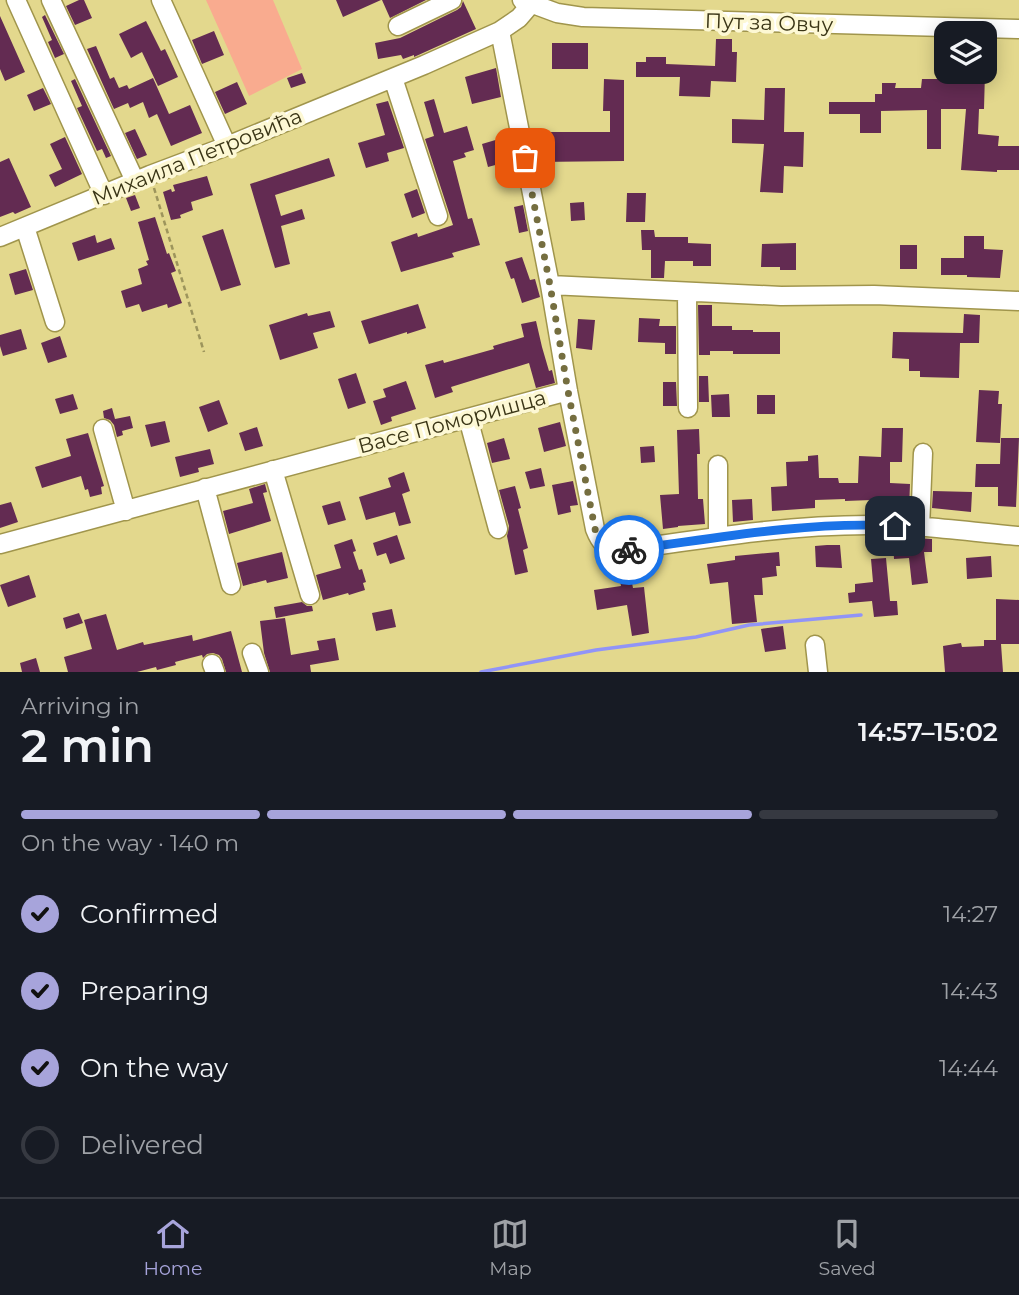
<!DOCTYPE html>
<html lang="en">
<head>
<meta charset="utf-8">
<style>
  :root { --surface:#171b24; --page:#242831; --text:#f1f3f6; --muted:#9ea1a6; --line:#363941; --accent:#a7a4db }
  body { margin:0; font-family:Montserrat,sans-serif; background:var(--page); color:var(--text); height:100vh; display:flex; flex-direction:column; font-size:26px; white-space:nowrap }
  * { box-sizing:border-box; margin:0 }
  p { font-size:23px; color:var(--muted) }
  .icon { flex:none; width:38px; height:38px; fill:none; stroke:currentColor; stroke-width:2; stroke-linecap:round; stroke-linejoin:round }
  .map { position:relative; height:672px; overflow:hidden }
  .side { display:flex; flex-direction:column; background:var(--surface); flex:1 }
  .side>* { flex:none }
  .controls { position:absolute; left:934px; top:21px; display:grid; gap:14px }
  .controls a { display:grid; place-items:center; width:63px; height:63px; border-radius:14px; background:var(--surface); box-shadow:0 4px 18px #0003; font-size:35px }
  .pin { position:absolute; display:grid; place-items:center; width:60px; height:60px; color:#fff; margin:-30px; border-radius:14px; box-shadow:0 4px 10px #0006 }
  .courier { position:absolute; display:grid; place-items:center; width:70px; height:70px; margin:-35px; border:5px solid #1a73e8; border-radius:50%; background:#fff; color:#222; box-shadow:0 2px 9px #0007 }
  .summary em { font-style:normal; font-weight:600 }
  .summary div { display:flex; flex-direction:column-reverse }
  .summary { display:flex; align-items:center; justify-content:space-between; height:119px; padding:0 21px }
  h1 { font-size:46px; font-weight:600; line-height:52px }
  .bar { display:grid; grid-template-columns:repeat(4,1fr); gap:10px 7px; align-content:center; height:84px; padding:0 21px }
  .bar i { height:9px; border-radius:5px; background:var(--line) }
  .bar .on { background:var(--accent) }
  .bar p { grid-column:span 4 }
  ol { padding:0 21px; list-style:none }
  li { display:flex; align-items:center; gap:21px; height:77px }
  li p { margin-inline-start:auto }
  li .icon { padding:7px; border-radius:50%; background:var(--accent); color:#111; stroke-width:4 }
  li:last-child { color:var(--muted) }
  li i { width:38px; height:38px; border:4px solid var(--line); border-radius:50% }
  .tab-bar { display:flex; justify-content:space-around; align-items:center; height:98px; border-top:2px solid var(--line); background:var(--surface); font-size:19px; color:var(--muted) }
  .tab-bar a { display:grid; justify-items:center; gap:4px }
  .tab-bar .on { color:var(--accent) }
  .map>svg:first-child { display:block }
  .green { fill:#f9ab8f }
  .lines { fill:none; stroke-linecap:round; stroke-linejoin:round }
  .stream { stroke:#9194f7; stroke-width:3.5 }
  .building { fill:#632b52 }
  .minor-casing { stroke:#a0954c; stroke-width:21 }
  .path { stroke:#9d955c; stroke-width:2.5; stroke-dasharray:5 3.5; stroke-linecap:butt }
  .minor { stroke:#fff; stroke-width:18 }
  .done { stroke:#756e40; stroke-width:7; stroke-dasharray:0 12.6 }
  .route { stroke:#1a73e8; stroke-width:9 }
  .labels { text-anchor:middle; stroke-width:7; stroke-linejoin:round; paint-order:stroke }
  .street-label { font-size:21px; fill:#3a3516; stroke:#fdf8d4 }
</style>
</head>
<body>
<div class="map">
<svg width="1019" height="672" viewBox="0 0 1019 672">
  <rect width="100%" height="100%" fill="#e3d88d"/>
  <path class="green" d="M206,0H273L302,69L249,96Z"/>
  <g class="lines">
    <path class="stream" d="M481,672L596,650L696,637L749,625L861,615"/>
  </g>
  <path class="building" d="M79,0H84L92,18L75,25L66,6Z
    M336,0H381L343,17Z
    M382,0H426L390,18Z
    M463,1L476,29L414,57V55L403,59L401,55L378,59L375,43L400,38L457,10L461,7Z
    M45,15L64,54L55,58L48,42L52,40L42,17Z
    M0,16L25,72L5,81L0,69Z
    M146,21L161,51L165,49L178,77L158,86L142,52L131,58L119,34Z
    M214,31L224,55L202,64L192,40Z
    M716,39H732V52H737L736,82L711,81L710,97L679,96L680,77H636V62H646V57H666V64L715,66Z
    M552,43H588V69H552Z
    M96,46L110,79L114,77L119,88L127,85L129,89L153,78L169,114L190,105L202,133L171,146L157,114L149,118L143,102L130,108L128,103L114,109L87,49Z
    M496,68L501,97L472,104L465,77Z
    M959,72H985L984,109H979L978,134L999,136L998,146H1019V170H997V172L961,170L966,109H941V149H927V110L881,111V133H860V114H829V102H875V94H882V83H896L895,88H921L922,79H959Z
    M302,73L306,83L291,88L287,78Z
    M75,79L111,156L106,158L102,149L97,151L77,108L82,106L71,81Z
    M604,79L624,80V161L537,162L531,132H610V111H603Z
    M237,82L247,104L225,114L215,92Z
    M43,88L51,104L34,111L27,95Z
    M765,88H785L784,132H804L803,167L784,166L783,193L760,192L764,144L732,143V119L764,120Z
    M434,99L444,133L467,126L474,150L464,153L466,157L453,161L468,219L472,218L480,245L452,253L454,257L401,272L391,242L417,233L418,237L453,225L425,139L434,136L424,102Z
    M388,101L404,148L387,153L389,161L366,168L358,143L385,135L376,104Z
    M135,129L147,155L137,159L125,133Z
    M509,136L514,160L488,167L482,144Z
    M65,137L82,174L55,187L49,175L62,169L50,144Z
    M9,158L31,207L15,214L13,212L0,217V162Z
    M329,158L335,176L275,195L281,216L302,209L305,219L281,226L290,264L275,268L250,184Z
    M207,176L213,195L191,202L193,210L180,215L181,218L171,220L163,192L171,189L172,192L175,191L173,185Z
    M417,189L425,213L412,218L404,194Z
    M627,193H646L645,222H626Z
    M135,195L140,208L131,211L126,198Z
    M584,202L585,220L571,221L570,203Z
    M523,205L528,231L519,233L514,207Z
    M155,217L167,254L169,253L176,271L171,273L182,303L168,308L167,304L142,312L139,304L126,308L121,291L142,284L138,269L148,265L146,261L149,260L138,222Z
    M223,229L241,285L221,291L202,236Z
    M641,230H654L655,237H688V243L711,244V266H693V261H665L664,278H651V250H642Z
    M95,235L97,243L111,238L115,249L78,261L72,243Z
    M964,236H984V249L1003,250L1000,278L967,277V275H941V258H964Z
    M796,243V270H780V267H761L762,244Z
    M900,245H917V269H900Z
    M522,257L530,280L535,279L540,297L522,303L514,278L511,279L505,262Z
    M26,269L33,290L15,295L9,274Z
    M418,304L426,328L407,334V332L369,344L361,321Z
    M698,305H712V326H732V330H753V332H780V354H733V351H710V355H699Z
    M330,311L335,327L313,333L318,348L280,360L269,325L307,313L308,316Z
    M964,314L980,315L979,343H960L959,378L920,377V371H909V359L892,358L893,332L963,333Z
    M639,318L660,319L659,326H676V354H665V343L638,342Z
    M578,319L595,320L592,350L576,348Z
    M536,321L542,347L549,371L552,370L555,383L536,388L529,363L451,387L453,392L435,398L425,365L443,360L444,363L494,349L493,346L524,337L521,324Z
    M21,329L27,349L3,356L0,346V335Z
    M60,336L67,357L48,363L41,343Z
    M356,373L366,403L348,409L338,379Z
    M699,376H708L709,402H699Z
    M406,381L416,409L391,417L392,421L381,425L373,401L386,397L383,389Z
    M663,382H676L677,406H663Z
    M979,390L999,391L998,404H1002L1000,443L976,442Z
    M73,394L78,409L60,414L55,399Z
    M729,394L730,417H712L711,395Z
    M757,395H775V414H757Z
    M219,400L228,424L208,432L199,407Z
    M112,408L115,419L130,416L133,428L122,431L123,435L117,437L114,425L110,420L104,418L103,411Z
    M165,421L170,442L151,447L145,425Z
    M560,422L566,446L544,452L538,428Z
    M257,427L263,446L245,451L239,433Z
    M882,428H903L902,462H890V483L910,484L909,511H890V514L871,513L872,500L845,501V499L815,500V508L772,511L771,487L787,486L786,462L808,461V456L818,455L819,478H838L839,483H858L859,456L881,457Z
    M699,429L700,454H697L698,499H703L705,524L678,526V527L663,529L660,495L679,494L677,430Z
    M88,433L104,486L101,487L102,494L90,497L88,489L85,490L81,476L42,488L35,467L71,456L66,439Z
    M504,438L510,459L492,463L487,443Z
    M1001,438H1019L1016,507L998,506V487H975L976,464H1000Z
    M654,446L655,462L641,463L640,447Z
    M210,449L214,464L198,468L199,472L180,477L175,457Z
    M541,468L545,486L530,489L525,472Z
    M404,472L410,491L402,494L411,523L399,526L395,512L366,520L359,497L391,487L388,478Z
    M573,481L578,505L570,506L571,512L558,515L552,485Z
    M265,484L267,492L263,493L271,521L229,534L223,511L253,503L249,489Z
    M515,486L521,508L518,509L528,548L523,550L528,572L515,575L507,536L509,526L499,490Z
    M933,491L972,492L971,512L932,508Z
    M752,499L753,520L733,522L732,500Z
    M340,501L346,520L328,525L322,506Z
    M11,502L18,522L0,528V505Z
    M397,535L405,559L390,564L386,553L377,556L373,543Z
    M915,538L932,539V552H924L928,583L912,585L909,558L894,559L893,539Z
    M352,539L356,551L353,552L359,570L362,569L366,582L363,583L365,590L349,595L348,593L323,600L316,575L341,568L334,545Z
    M827,545H840L842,568L816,567L815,546Z
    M282,552L288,578L267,583L266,580L243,586L237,563Z
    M779,552L780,566H776L777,576L762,578L763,595H754L757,622L732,624L728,582L710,584L707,564L735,560V556Z
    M991,556L992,577L967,579L966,558Z
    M886,558L890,601H897L898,615L874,617L872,601L849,603L848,593L855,592V584L873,582L871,559Z
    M628,562L633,588L644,587L649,633L632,636L627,605L597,610L594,590L621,586L617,564Z
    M29,575L36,597L8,607L0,585Z
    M996,599L1019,600V644H1001L1003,672H945L943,646L961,643L962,647L984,646V640H996Z
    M302,602L307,606H312L313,611L276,618L274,607Z
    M392,609L396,627L376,631L372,613Z
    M79,613L83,623L66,629L63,618Z
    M106,614L117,650L143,642L144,645L192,635L193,641L231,631L242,672H226L222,659L219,655L213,653L207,654L203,658L202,655L175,662L176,665L157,670L156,667L137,672H68L64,657L92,649L84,620Z
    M285,618L291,655L319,650L317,641L335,638L339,660L310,665L311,672H270L264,653L260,621Z
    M783,626L786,649L765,652L761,629Z
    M36,658L40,672H22L20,663Z"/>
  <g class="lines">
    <g class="minor-casing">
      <path id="minor" d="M16,0L104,195
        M51,0L135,181
        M161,0L227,146
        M522,0L557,13L583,17L1019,29
        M398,26L452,0
        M500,31L550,285L568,391L595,529C600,542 605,548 619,551C702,539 785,525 869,525C919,524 970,532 1019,536
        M393,78L438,216
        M25,227L55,322
        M0,237L150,175L227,146L424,65L500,31L519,18L531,4
        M550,285L781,296L874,295L1019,301
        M687,293L688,408
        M468,418L498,529
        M103,429L126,511
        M273,470L310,595
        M205,488L231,585
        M920,528L923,453
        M718,537V465
        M0,544L568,391
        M815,645L818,672
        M252,653L259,672
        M212,664L215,672"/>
    </g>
    <path class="path" d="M154,188L204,352"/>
    <use href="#minor" class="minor"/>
  </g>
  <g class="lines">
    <path class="done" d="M525,158L550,285L568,391L595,529C602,548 609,552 629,550"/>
    <path class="route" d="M629,550C715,538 809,521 895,526"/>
  </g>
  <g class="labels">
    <g class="street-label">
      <text transform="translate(769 23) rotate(2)" y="7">Пут за Овчу</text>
      <text transform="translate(197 157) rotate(-22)" y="7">Михаила Петровића</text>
      <text transform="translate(452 422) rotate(-15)" y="7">Васе Поморишца</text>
    </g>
  </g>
</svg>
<div class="controls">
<a><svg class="icon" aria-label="layers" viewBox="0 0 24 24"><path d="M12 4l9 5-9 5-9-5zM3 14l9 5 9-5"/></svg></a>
</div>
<div class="pin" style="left:525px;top:158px;background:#ea580c"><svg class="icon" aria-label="bag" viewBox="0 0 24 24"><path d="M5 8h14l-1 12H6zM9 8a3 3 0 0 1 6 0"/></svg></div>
<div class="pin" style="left:895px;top:526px;background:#1f2937"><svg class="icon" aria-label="home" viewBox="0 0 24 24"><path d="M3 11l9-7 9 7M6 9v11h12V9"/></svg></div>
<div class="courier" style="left:629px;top:550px"><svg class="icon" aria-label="bike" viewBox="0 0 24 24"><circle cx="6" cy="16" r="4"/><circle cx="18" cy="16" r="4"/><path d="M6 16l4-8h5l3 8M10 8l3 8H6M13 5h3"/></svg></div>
</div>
<section class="side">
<div class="summary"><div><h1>2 min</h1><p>Arriving in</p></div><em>14:57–15:02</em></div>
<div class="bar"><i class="on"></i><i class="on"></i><i class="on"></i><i></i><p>On the way · 140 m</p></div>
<ol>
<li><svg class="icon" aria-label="check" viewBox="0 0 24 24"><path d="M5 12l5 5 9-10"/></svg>Confirmed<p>14:27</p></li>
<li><svg class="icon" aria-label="check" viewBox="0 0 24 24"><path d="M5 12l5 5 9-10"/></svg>Preparing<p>14:43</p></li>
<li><svg class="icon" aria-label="check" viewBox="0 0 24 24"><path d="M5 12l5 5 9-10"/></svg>On the way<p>14:44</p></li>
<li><i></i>Delivered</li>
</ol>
</section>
<nav class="tab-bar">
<a class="on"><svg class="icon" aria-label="home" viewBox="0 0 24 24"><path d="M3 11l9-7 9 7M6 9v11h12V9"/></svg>Home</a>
<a><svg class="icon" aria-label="map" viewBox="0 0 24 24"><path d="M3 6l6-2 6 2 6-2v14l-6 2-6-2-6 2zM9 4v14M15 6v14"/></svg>Map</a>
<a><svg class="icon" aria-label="saved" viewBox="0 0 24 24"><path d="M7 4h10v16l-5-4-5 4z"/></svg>Saved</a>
</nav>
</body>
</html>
